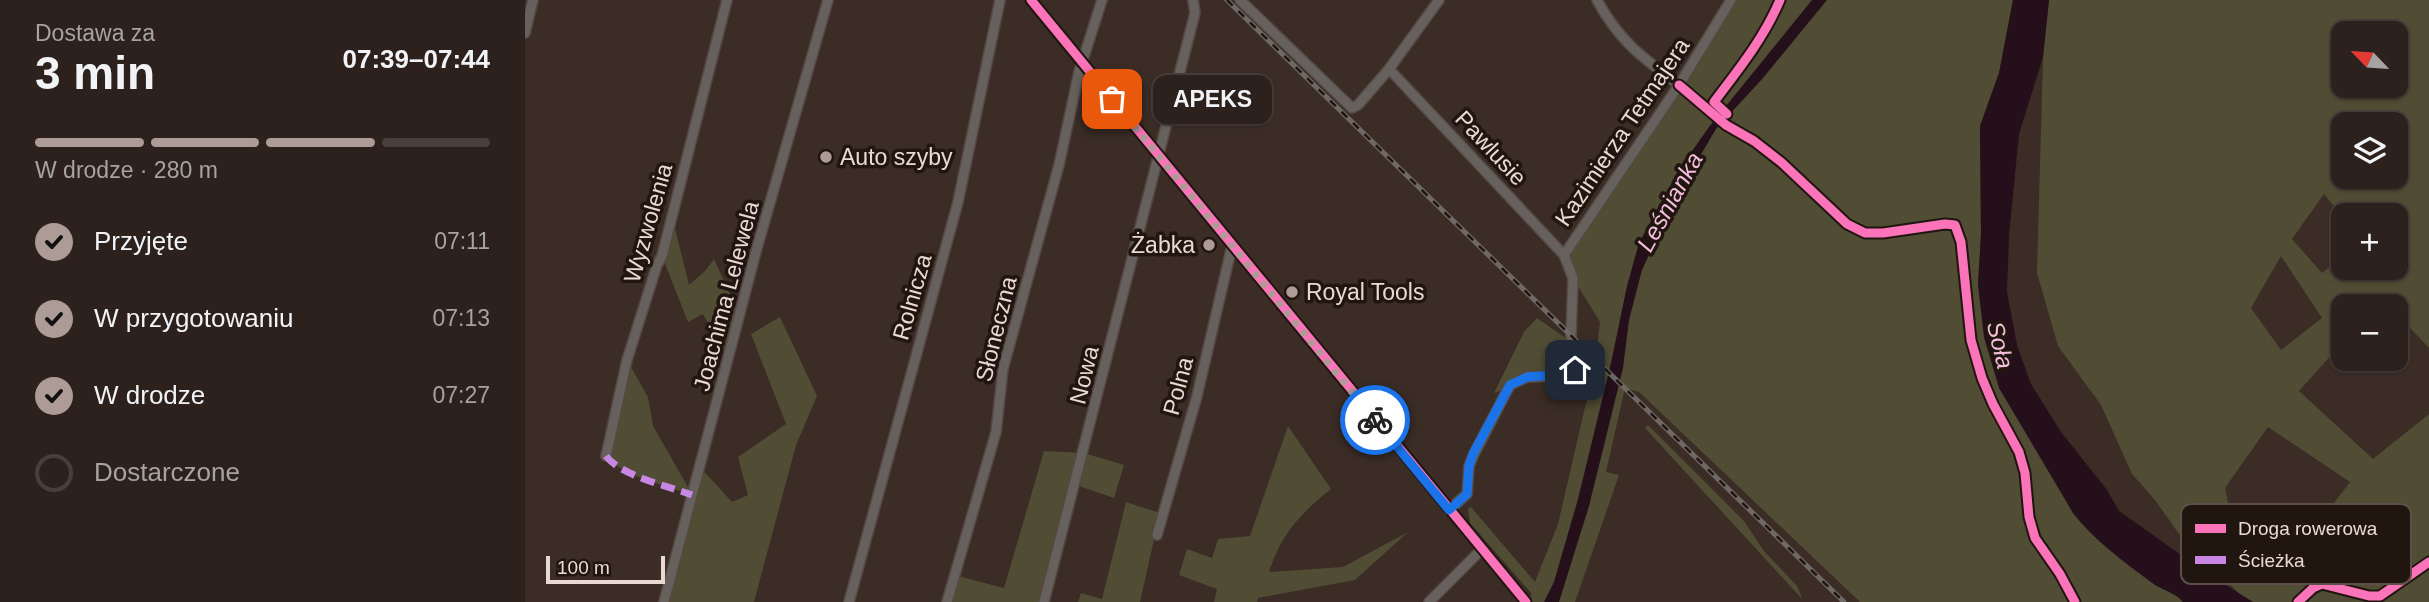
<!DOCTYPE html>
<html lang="pl">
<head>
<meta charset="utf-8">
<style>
  :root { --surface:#2c211c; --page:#382e29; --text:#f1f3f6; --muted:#a6a3a3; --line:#483e3b; --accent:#ad9c96 }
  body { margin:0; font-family:Helvetica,sans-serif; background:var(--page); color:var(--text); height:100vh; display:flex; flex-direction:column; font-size:26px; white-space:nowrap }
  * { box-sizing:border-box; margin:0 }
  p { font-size:23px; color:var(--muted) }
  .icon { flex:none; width:38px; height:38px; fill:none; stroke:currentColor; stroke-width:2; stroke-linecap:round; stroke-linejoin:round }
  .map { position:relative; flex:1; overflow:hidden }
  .drawer { display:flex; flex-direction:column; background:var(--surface); width:525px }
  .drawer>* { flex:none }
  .needle { width:46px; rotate:295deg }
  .controls { position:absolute; left:1806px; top:21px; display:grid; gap:14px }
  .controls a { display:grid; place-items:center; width:77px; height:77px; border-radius:14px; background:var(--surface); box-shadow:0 2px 5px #0004,0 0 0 2px var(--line); font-size:35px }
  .scale { position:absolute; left:21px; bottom:18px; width:119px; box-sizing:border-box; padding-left:7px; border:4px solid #ead9d2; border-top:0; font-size:19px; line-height:24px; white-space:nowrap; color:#ead9d2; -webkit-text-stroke:5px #211510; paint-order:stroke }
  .pin { position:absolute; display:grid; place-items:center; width:60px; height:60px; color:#fff; margin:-30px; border-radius:14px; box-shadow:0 4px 10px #0006 }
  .courier { position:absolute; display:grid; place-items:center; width:70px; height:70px; margin:-35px; border:5px solid #1a73e8; border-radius:50%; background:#fff; color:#222; box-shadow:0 2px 9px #0007 }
  .bubble { position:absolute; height:49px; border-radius:14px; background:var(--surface); box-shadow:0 2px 5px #0004,0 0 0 2px var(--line); font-size:23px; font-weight:700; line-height:49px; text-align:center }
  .head em { font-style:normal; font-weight:700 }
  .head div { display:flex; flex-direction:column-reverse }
  .head { display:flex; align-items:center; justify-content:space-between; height:119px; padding:0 35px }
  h1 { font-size:46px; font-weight:700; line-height:52px }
  .bar { display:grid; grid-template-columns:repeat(4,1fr); gap:10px 7px; align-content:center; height:84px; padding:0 35px }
  .bar i { height:9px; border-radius:5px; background:var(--line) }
  .bar .active { background:var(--accent) }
  .bar p { grid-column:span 4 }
  ol { padding:0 35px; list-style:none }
  li { display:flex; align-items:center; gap:21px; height:77px }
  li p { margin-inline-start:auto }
  li .icon { padding:7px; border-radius:50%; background:var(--accent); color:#111; stroke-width:4 }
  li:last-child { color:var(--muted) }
  li i { width:38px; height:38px; border:4px solid var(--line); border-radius:50% }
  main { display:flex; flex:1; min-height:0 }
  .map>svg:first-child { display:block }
  .green { fill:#514c34; fill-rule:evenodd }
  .water { fill:#240f1b }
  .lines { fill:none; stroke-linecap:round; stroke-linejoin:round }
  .minor-casing { stroke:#554943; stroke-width:12 }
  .minor { stroke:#66615c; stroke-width:9 }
  .rail-casing { stroke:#6f6965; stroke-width:5 }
  .rail { stroke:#211510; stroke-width:2.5; stroke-dasharray:8; stroke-linecap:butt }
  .quiet { stroke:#c787e3; stroke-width:7; stroke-dasharray:14 7; stroke-linecap:butt }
  .cycleway-casing { stroke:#211510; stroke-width:13 }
  .cycleway { stroke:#fb73b8; stroke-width:9 }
  .done { stroke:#ad9c96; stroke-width:7; stroke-dasharray:0 12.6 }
  .route { stroke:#1a73e8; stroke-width:9 }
  .poi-dot { fill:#ad9c96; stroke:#211510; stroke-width:2.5 }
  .labels { text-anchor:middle; stroke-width:7; stroke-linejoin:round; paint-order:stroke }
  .street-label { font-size:23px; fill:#ead9d2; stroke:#211510 }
  .poi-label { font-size:23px; fill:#ead9d2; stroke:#211510; text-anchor:start }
  .water-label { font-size:24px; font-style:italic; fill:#f3bddc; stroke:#211510 }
  .key { fill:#211510; stroke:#5d504a; stroke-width:2 }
  .key-label { font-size:19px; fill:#ead9d2 }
</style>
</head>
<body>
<main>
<section class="drawer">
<div class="head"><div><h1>3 min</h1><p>Dostawa za</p></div><em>07:39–07:44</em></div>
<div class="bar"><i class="active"></i><i class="active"></i><i class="active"></i><i></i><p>W drodze · 280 m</p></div>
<ol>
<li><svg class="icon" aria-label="check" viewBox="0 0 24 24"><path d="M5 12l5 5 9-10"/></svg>Przyjęte<p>07:11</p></li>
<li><svg class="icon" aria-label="check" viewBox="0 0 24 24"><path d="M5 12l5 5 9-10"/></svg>W przygotowaniu<p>07:13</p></li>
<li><svg class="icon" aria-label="check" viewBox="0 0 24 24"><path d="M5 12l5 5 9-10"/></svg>W drodze<p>07:27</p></li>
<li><i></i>Dostarczone</li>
</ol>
</section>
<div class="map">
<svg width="1904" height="602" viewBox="0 0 1904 602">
  <rect width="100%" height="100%" fill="#3b2c26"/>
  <path class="green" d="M1206,0H1488L1474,73L1455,126L1456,234L1453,285L1548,513C1568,539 1599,562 1626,582C1636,590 1650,592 1658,602H1335L1114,392L1100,388L1081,472L1094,475L1050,602H999L1007,594L945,523L943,509L946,507L1010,582L1033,524L1067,377L1074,363L1072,348L1075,322L1048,278L1039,255Z
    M1524,0H1904V348L1871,313V306H1865L1858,299L1851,306H1818V342L1774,391L1848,459L1904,414V602H1728L1718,597L1659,541L1630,500L1607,474L1576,405L1533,346L1512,273L1518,57ZM1818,33H1871V86H1818ZM1818,124H1871V177H1818ZM1799,194L1818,217V215H1871V268H1818V256L1797,273L1767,239ZM1756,256L1797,318L1756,350L1726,308ZM1743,427L1825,482L1766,559L1739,554L1709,531L1700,488Z
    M147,216L164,285L180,271L189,259L215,316L203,360L178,314L163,322L137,256Z
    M255,317L292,396L271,445L229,602H139L167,495C143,486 96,476 81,456L102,360L123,397L128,426L167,494L175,467L207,502L223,495L213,457L261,424L226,334Z
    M1012,318L1042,339L1048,364C1038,380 1012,370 996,375C985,378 980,391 969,393L999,332Z
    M1123,425L1219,521L1239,551L1272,586L1278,600L1120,428Z
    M763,426L806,489C775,514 756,534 744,572L818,567L883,532L830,580L733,598L732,602H689L692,589L654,575L662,549L687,558L693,539L725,536Z
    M519,451L559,453L599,465L589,498L551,485L519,602H422L429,575L479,588Z
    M601,502L635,513L615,602H553L556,593L577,599Z"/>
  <path class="water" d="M1287,0H1302L1238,78L1191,129L1148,202L1117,270L1104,320L1098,368L1064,506L1034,602H1019L1029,582L1053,499L1086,363L1102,286L1114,243L1155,168L1184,127Z
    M1488,0H1524L1518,57L1494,134L1484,235L1482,292L1492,345L1506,384L1536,432L1582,490L1594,511L1683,574L1728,602H1658C1650,592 1636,590 1626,582C1599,562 1568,539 1548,513L1474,388L1459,337L1453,285L1456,234L1455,126L1474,73Z"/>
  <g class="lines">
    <g class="minor-casing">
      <path id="minor" d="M506,0L1001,602
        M715,0L827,108L833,105L864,69L914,0
        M1072,0C1095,42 1117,57 1154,85
        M0,33L8,0
        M864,69L1039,255
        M81,456L102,360L132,265L137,256L202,0
        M924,510L942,494L944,466L949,454L985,385L1002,377L1037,376L1046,374L1050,370L1051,364L1046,336L1048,278L1039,255L1154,85L1206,0
        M632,535L672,396L707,246
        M139,602L232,248L303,0
        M324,602L433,202L475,0
        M422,602L471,432L478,369L534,165L554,72L577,0
        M519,602L670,13L668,0
        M904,602L957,549
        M1773,602L1788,588"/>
    </g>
    <use href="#minor" class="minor"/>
    <g class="rail-casing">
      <path id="rail" d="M702,0L1319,602"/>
    </g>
    <use href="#rail" class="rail"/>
    <path class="quiet" d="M81,456C96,476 143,486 167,495"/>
    <g class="cycleway-casing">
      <path id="cycleway" d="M506,0L1001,602
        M1154,85L1201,125L1229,141L1256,162L1322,224L1340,233H1358L1420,224L1430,225L1436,242L1446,340L1457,378L1468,404L1494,452L1500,473L1504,517L1510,538L1535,574L1550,602
        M1202,114L1189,102C1214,69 1239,38 1255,0
        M1773,602L1788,588L1797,584L1844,596H1855L1904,562"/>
    </g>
    <use href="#cycleway" class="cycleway"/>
  </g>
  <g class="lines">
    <path class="done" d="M587,99L850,420"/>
    <path class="route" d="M850,420L924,510L942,494L944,466L948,454L985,385L1002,377L1045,374L1050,370"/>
  </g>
  <g class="poi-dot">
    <circle cx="301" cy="157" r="7"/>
    <circle cx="684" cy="245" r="7"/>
    <circle cx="767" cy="292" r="7"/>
  </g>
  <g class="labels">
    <g class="street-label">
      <text transform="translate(1097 132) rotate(-56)" y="8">Kazimierza Tetmajera</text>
      <text transform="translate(966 148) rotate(47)" y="8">Pawlusie</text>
      <text transform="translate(123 223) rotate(-74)" y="8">Wyzwolenia</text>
      <text transform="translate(201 296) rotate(-75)" y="8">Joachima Lelewela</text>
      <text transform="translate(387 297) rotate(-74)" y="8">Rolnicza</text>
      <text transform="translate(471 329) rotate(-76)" y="8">Słoneczna</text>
      <text transform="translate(559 375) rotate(-76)" y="8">Nowa</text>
      <text transform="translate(653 386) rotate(-75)" y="8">Polna</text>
    </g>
    <g class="poi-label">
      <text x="315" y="165">Auto szyby</text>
      <text x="670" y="253" text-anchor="end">Żabka</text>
      <text x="781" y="300">Royal Tools</text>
    </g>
    <g class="water-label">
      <text transform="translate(1145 202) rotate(-61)" y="8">Leśnianka</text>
      <text transform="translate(1475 345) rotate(76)" y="8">Soła</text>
    </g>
  </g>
  <rect x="1656" y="504" width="230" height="80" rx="10" class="key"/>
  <rect x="1670" y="524" width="31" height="9" fill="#fb73b8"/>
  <rect x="1670" y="556" width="31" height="8" fill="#c787e3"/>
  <g class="key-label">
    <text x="1713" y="535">Droga rowerowa</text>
    <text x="1713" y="567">Ścieżka</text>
  </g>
</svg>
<div class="controls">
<a><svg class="needle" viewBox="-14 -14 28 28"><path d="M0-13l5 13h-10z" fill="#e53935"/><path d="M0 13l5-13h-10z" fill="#a6a3a3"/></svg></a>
<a><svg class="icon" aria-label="layers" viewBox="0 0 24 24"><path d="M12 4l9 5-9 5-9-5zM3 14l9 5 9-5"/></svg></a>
<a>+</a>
<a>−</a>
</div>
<div class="scale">100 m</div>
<div class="pin" style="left:587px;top:99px;background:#ea580c"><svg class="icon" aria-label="bag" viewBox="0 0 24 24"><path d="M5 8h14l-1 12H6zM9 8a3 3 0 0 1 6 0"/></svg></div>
<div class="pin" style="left:1050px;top:370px;background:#1f2937"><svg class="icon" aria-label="home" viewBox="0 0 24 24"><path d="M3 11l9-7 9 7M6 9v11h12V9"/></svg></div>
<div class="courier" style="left:850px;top:420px"><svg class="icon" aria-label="bike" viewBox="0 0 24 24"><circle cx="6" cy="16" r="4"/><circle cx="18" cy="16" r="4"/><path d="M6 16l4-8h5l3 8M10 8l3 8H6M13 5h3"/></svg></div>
<div class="bubble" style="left:628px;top:75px;width:119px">APEKS</div>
</div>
</main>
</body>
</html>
